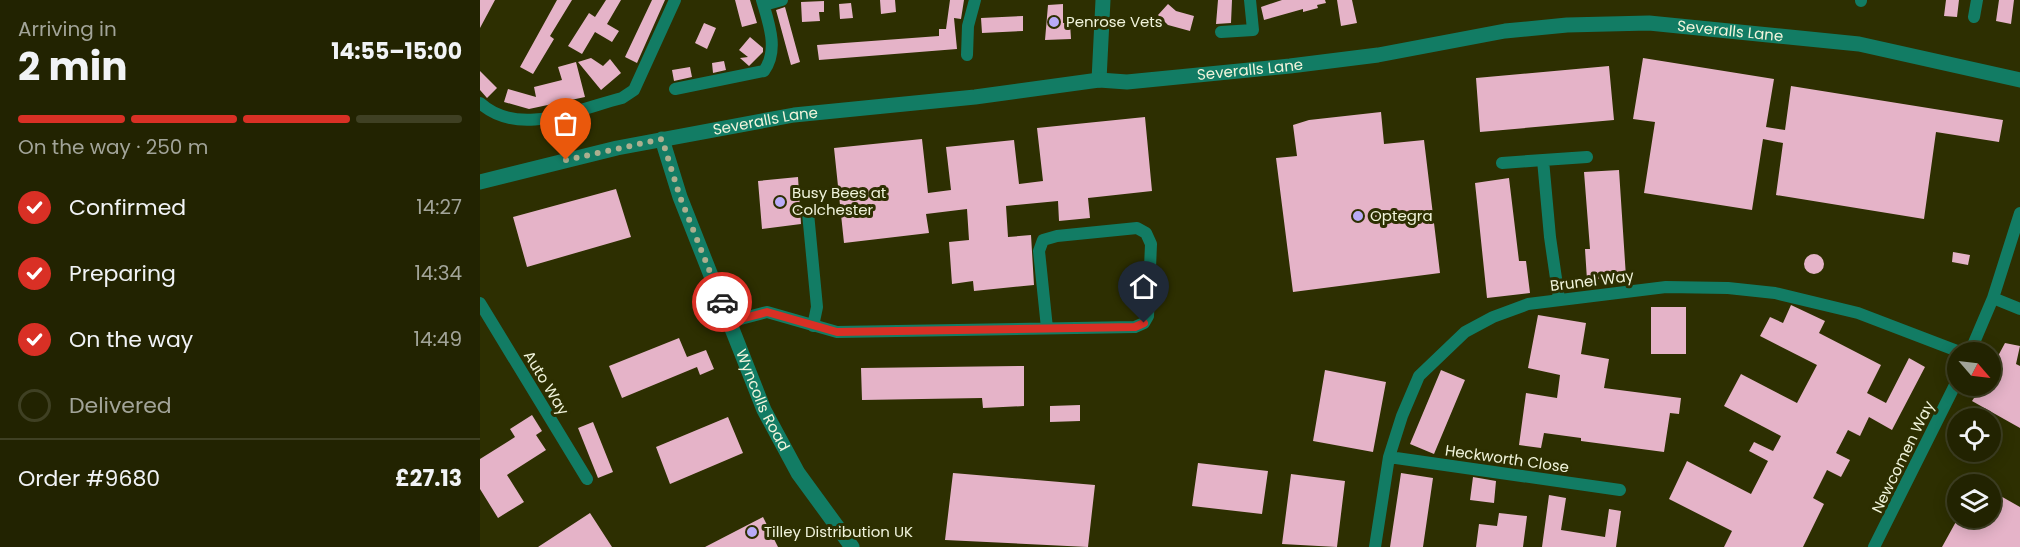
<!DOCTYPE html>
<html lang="en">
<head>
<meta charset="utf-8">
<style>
  :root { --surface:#222301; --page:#2e2f10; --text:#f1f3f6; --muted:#a2a499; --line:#3f4023; --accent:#d93025 }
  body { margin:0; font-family:Poppins,sans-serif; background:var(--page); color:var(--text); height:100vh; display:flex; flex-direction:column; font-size:22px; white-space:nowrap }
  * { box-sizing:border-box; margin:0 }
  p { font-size:20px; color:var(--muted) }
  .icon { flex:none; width:33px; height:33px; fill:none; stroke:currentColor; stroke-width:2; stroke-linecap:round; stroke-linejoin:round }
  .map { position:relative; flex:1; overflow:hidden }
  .panel { display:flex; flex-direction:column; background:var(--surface); width:480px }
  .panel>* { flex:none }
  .needle { width:39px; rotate:118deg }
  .tools { position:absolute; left:1467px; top:342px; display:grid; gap:12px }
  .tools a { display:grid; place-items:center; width:54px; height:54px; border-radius:50%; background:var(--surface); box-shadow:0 3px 15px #0003,0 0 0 2px var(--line); font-size:30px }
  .pin { position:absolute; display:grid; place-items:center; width:51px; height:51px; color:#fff; margin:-62px -26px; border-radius:50% 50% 50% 0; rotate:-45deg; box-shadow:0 0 6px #0007 }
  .pin .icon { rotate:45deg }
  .courier { position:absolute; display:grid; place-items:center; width:60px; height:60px; margin:-30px; border:4px solid #d93025; border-radius:50%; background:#fff; color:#222; box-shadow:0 2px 8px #0007 }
  .head em { font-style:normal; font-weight:700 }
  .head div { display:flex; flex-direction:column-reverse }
  .head { display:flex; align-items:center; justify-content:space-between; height:102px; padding:0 18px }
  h1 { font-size:39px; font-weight:700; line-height:45px }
  .bar { display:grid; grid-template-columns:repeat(4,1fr); gap:9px 6px; align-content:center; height:72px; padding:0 18px }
  .bar i { height:8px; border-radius:4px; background:var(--line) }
  .bar .on { background:var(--accent) }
  .bar p { grid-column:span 4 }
  .line { display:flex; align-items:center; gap:15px; padding:0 18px; border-top:2px solid var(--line) }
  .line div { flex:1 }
  ol { padding:0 18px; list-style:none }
  li { display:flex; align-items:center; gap:18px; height:66px }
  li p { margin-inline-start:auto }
  li .icon { padding:6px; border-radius:50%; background:var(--accent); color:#fff; stroke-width:4 }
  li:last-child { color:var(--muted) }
  li i { width:33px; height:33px; border:3px solid var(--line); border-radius:50% }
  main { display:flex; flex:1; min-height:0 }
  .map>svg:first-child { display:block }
  .building { fill:#e5b3c8 }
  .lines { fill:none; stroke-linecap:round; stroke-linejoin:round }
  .minor { stroke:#127c64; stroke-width:12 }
  .tertiary { stroke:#127c64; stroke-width:15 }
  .done { stroke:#acaf8f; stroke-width:6; stroke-dasharray:0 10.8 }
  .route { stroke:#d93025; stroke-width:8 }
  .poi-dot { fill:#b9abf7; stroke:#2d2f01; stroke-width:2 }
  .labels { text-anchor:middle; stroke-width:6; stroke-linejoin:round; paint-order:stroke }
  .poi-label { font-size:15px; fill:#f1f4dc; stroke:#2d2f01; text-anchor:start }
  .street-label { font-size:15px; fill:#f1f4dc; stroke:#2d2f01 }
</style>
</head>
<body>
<main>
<section class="panel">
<div class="head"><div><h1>2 min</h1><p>Arriving in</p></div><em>14:55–15:00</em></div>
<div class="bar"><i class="on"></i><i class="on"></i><i class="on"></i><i></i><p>On the way · 250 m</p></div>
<ol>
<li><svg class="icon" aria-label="check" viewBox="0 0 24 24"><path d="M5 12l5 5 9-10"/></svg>Confirmed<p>14:27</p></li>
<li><svg class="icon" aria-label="check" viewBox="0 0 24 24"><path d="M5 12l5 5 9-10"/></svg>Preparing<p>14:34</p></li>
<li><svg class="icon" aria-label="check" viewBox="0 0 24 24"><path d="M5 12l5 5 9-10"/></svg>On the way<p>14:49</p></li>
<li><i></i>Delivered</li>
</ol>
<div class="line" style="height:78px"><div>Order #9680</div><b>£27.13</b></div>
</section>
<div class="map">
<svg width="1540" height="547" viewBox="0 0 1540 547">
  <rect width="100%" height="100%" fill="#2d2f01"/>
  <path class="building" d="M0,0H15L0,28Z
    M77,0H92L70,36L74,39L53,74L40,67Z
    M126,0H141L127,24L139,31L132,42L115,32L102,54L88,46L109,13L115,17Z
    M172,0H185L157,63L145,57Z
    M255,0H270L277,23L262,27Z
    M400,0H415L416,12L401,14Z
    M470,0H484L481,19L474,18L477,49L339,60L337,45L459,36V29H466Z
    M738,0H752L751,23L736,24Z
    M802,0H845L846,3L837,5L838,8L823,12V9L784,20L781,7Z
    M857,0H872L877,23L861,26Z
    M1466,0H1479L1477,17L1464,16Z
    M1519,0H1534L1531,24L1516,21Z
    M344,1V12H339L340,21L322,22L321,2Z
    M371,3L373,18L360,19L359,4Z
    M583,4V23H590L591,39L565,40L568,5Z
    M688,4L696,11L714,16L710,31L688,25L678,15Z
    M305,7L320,62L311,65L296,10Z
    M543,16V31L502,33L501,18Z
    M224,23L236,28L227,49L215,43Z
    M270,37L283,48V52L269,66L260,58L268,57L259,50Z
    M111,58L123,66L130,59L141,73L121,90L98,62Z
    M1163,58L1294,79L1286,127L1305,130L1311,86L1523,120L1519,142L1456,132L1444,219L1296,195L1303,143L1283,139L1272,210L1164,193L1175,122L1153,119Z
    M244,61L246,70L233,73L232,63Z
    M96,62L105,97L49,109L24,102L28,89L56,97L54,87L82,80L78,67Z
    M1129,66L1134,120L1000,132L996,78Z
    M210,67L212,77L194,81L192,70Z
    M0,71L17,88L7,98L0,90Z
    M901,112L904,144L944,140L960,273L813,292L796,158L817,156L813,125L829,120Z
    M665,117L672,191L608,198L610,218L579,221L578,201L526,206L528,237L551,235L554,285L494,291L493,281L472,284L469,242L489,240L487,209L446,214L449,233L364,243L354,148L442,139L448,193L471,190L466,147L534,140L539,184L563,181L557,128Z
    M1139,170L1146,277L1107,280L1105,249H1110L1104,172Z
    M318,177L321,224L282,229L278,181Z
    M1029,178L1039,261H1046L1050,293L1007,298L995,183Z
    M136,189L151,237L47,267L33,217Z
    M1473,252L1490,255L1488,265L1472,262Z
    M1324 264a10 10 0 1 1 20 0a10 10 0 1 1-20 0Z
    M1311,305L1345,321L1339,333L1401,365L1387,393L1406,403L1429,358L1445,367L1412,430L1389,417L1380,436L1368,430L1356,453L1370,460L1361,477L1347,470L1333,498L1344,504L1323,547H1244L1252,531L1189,499L1207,461L1271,494L1288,461L1269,451L1274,442L1293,451L1301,436L1244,406L1261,374L1317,403L1337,365L1280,336L1290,317L1303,323Z
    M1171,307H1206V354H1171Z
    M1058,315L1106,323L1101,354L1129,359L1124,388L1201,398L1199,414L1190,413L1184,452L1101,441V438L1064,433L1061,448L1039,445L1046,393L1077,398L1080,375L1048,368Z
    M199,338L207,357L226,350L234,369L220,375L217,367L142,398L129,366Z
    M1525,343L1540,346L1536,364L1540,366V428L1492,401L1502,386H1510V371Z
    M544,366V406L503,408L502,398L382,400L381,368Z
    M845,370L906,382L893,452L833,441Z
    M961,370L985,380L954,454L930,444Z
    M600,405V421L570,422V406Z
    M52,415L62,431L56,435L66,450L27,475L44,502L18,518L0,489V459L35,437L30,429Z
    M248,417L263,453L190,484L176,447Z
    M113,422L133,472L118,478L98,428Z
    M718,463L788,471L782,514L712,506Z
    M473,473L615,485L608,547L465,540Z
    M921,473L953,478L943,547H910Z
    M811,474L865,481L857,547L802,544Z
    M993,477L1016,481L1014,503L990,500Z
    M1510,490L1540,507V547H1462L1478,518H1510Z
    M1069,495L1086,498L1081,530L1125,537L1129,509L1141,511L1136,547H1062Z
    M110,513L132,547H58Z
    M1019,513L1047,516L1043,547H996L999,524L1017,526Z
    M283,517L298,547H225Z"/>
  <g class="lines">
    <path class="minor" d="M1381,1V0
      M284,5L302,0
      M1494,17L1497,0
      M741,32L773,30L770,0
      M487,55L488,26L495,0
      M195,89L284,71C299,50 289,24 282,0
      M0,103C38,138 98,109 142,98L154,90L195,0
      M1063,160L1107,157
      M1022,163L1063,160L1070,237L1079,299
      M328,213L337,307L333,326
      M1513,298L1540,309
      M0,303L107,479
      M249,322L287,312L357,332L655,327L664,323L668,316L671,244L666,233L657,228L577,236L563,240L559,251L567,328
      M1490,352L1513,298L1540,213
      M909,457L1140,490
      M895,547L909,457L922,416L939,376L985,332L1013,317L1048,304L1186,287L1248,288L1295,293L1378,313L1480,352
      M1394,547L1478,379"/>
    <g class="tertiary">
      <path d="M619,80L623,0"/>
      <path id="s1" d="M182,139L200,197L284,410L318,473L372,547"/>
      <path id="s2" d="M0,182L137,148L314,115L495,97L619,80L647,82L810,66L898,55L1025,31L1087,25L1169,23L1379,44L1540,80"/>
    </g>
  </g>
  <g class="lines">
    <path class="done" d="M86,160L182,139L200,197L242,302"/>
    <path class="route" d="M242,302L249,322L287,312L357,332L655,327L664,323"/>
  </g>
  <g class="poi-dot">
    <circle cx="574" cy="22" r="6"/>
    <circle cx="300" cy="202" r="6"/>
    <circle cx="878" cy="216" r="6"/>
    <circle cx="272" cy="532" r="6"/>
  </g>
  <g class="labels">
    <g class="poi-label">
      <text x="586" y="27">Penrose Vets</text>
      <text x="312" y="198">Busy Bees at<tspan x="312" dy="17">Colchester</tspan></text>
      <text x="890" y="221">Optegra</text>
      <text x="284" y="537">Tilley Distribution UK</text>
    </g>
    <g class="street-label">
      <text dy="5" stroke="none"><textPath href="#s2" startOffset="1264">Severalls Lane</textPath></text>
      <text dy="5" stroke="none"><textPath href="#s2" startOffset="780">Severalls Lane</textPath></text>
      <text dy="5" stroke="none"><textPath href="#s2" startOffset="292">Severalls Lane</textPath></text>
      <text transform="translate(1112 281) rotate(-7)" y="5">Brunel Way</text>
      <text transform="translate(66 383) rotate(59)" y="5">Auto Way</text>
      <text dy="5" stroke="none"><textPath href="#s1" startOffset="280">Wyncolls Road</textPath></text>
      <text transform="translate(1423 457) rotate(-64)" y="5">Newcomen Way</text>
      <text transform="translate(1027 459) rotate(8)" y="5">Heckworth Close</text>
    </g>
  </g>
</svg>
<div class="tools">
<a><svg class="needle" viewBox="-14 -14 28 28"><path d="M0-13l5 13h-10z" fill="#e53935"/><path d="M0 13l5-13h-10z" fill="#a2a499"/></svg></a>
<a><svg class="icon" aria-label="locate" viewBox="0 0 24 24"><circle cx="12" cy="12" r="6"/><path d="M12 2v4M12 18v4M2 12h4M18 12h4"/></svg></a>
<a><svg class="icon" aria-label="layers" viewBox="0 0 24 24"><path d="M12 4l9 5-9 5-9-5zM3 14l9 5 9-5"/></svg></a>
</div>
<div class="pin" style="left:86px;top:160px;background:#ea580c"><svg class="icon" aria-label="bag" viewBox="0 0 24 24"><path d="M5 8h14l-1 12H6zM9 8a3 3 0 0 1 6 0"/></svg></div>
<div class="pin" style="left:664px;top:323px;background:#1f2937"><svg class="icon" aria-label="home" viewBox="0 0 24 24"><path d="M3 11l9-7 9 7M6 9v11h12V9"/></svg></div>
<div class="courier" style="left:242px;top:302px"><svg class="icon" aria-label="car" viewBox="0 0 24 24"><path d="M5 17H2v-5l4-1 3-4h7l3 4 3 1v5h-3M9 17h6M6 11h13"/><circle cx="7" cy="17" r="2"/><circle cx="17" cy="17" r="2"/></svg></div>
</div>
</main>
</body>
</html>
